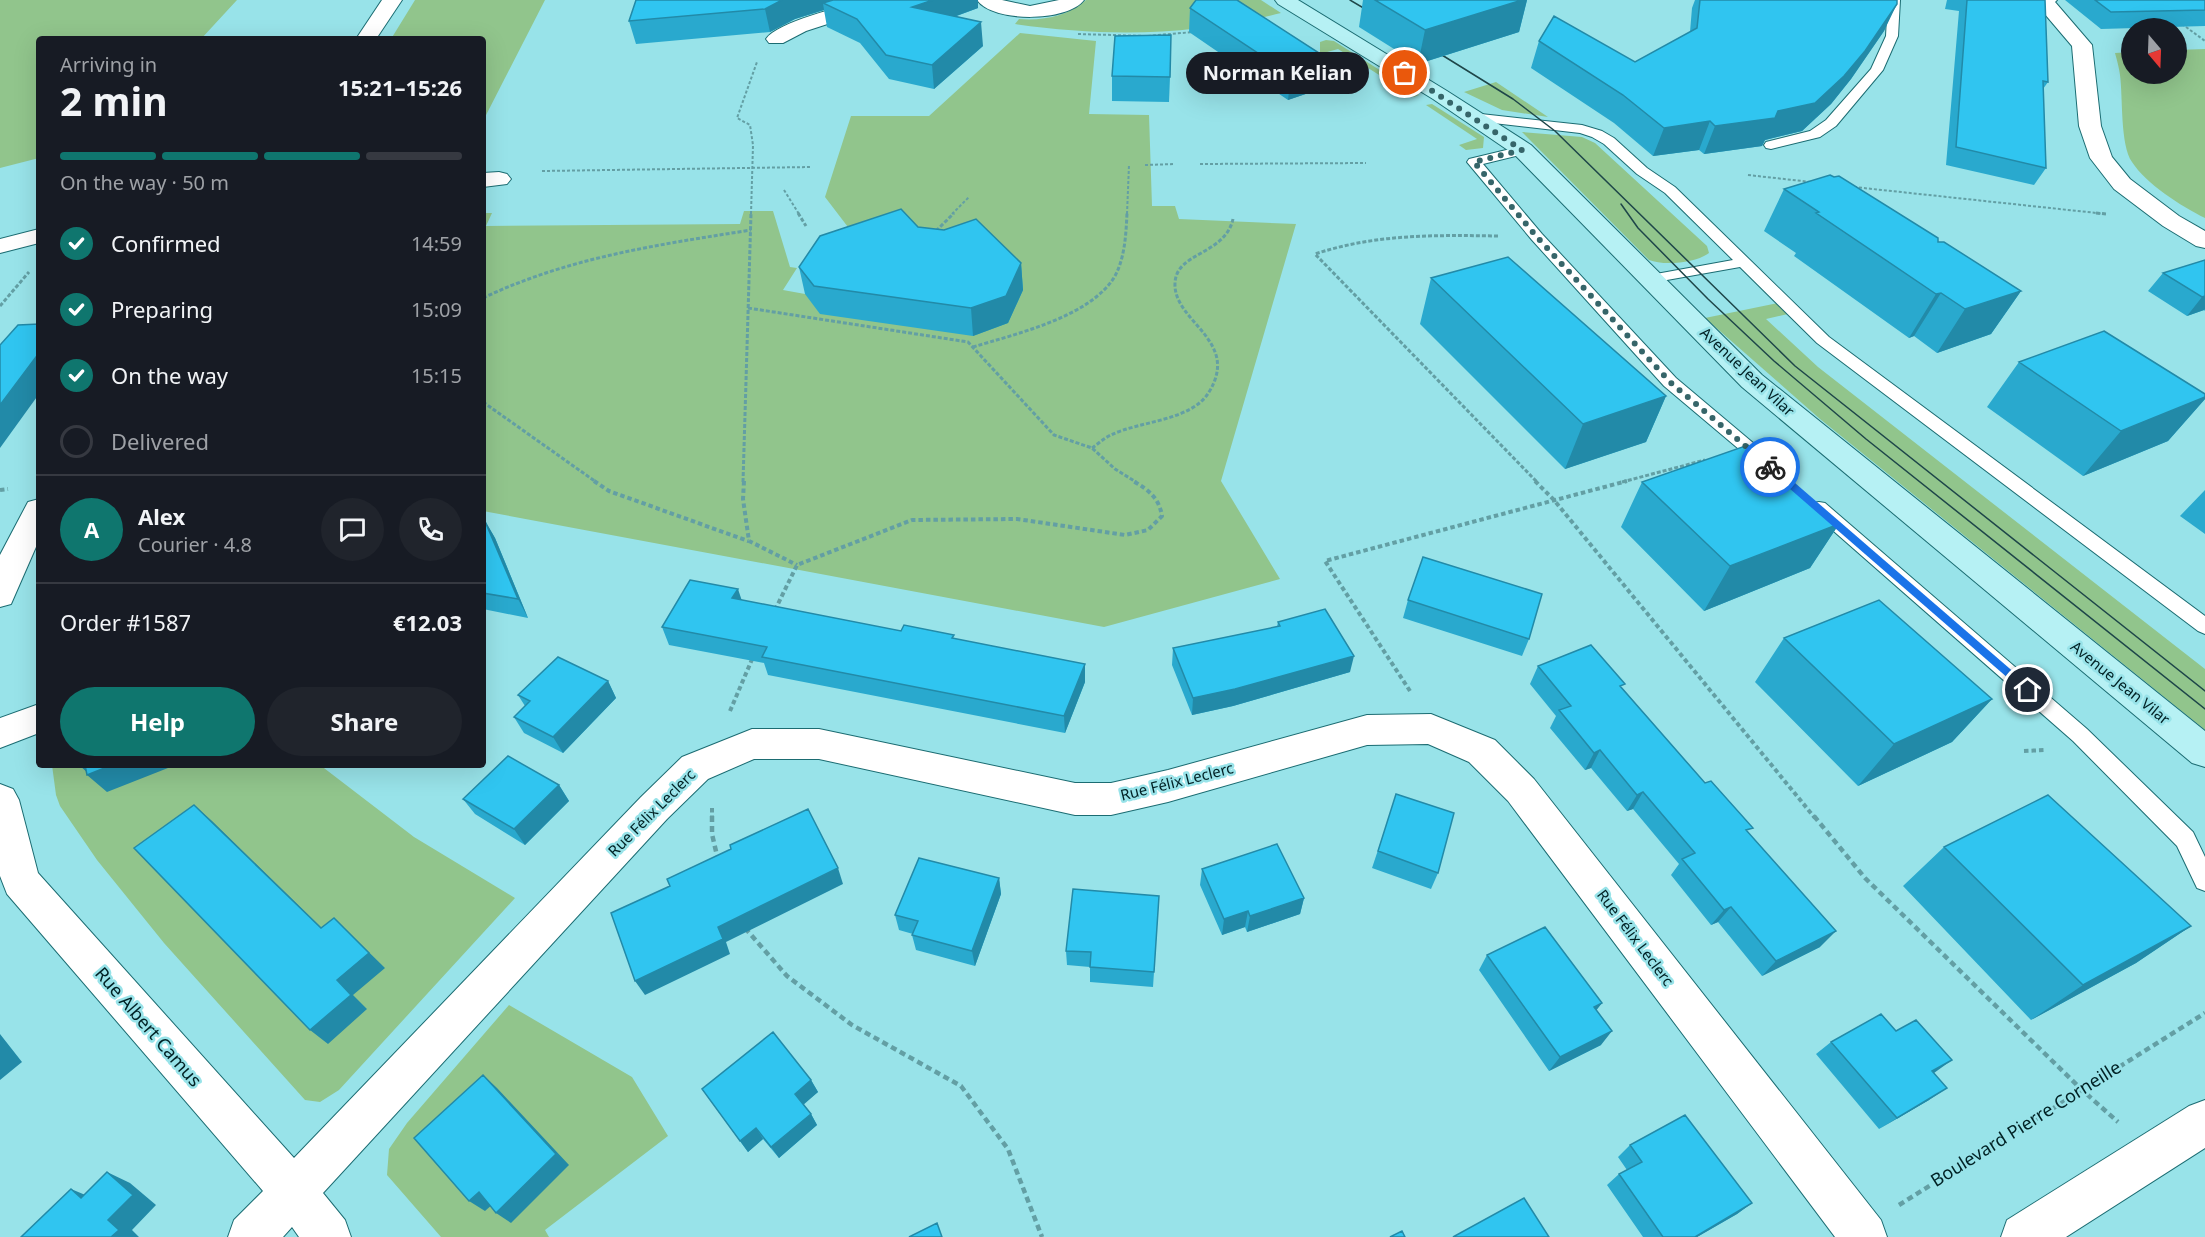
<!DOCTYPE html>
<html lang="en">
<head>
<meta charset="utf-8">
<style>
  :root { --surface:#171b24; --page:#20242c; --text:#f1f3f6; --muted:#9ea1a6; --line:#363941; --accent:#0f766e }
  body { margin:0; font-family:"Noto Sans",sans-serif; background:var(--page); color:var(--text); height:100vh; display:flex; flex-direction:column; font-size:22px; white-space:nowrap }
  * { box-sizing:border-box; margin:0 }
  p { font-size:20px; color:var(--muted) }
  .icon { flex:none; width:33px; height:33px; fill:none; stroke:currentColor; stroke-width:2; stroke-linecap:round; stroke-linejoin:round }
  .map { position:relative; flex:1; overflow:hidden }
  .drawer { position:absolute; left:36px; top:36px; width:450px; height:732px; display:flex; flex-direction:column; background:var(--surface); border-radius:6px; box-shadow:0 6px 24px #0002 }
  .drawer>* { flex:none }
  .needle { width:39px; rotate:161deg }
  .buttons { position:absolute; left:2121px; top:18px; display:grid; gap:12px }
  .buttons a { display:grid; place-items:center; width:66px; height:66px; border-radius:50%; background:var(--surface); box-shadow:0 6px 24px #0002; font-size:30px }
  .pin { position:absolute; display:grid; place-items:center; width:51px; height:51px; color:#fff; margin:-26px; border:3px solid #fff; border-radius:50%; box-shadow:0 2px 6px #0007 }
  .courier { position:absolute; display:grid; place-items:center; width:60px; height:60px; margin:-30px; border:4px solid #1a73e8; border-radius:50%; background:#fff; color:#222; box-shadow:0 2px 8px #0007 }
  .bubble { position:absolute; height:42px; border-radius:21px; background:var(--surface); box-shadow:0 6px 24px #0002; font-size:20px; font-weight:700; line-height:42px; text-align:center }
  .overview em { font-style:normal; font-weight:700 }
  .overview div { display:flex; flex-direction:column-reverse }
  .overview { display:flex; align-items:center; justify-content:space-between; height:102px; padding:0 24px }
  h1 { font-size:39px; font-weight:700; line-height:45px }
  .bar { display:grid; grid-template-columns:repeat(4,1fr); gap:9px 6px; align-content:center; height:72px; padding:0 24px }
  .bar i { height:8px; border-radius:4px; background:var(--line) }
  .bar .current { background:var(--accent) }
  .bar p { grid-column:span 4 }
  .line { display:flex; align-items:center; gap:15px; padding:0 24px; border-top:2px solid var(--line) }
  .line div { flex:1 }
  .round { display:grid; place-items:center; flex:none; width:63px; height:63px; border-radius:32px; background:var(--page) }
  ol { padding:0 24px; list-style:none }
  li { display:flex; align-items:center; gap:18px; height:66px }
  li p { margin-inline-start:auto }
  li .icon { padding:6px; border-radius:50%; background:var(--accent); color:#fff; stroke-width:4 }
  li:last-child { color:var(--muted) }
  li i { width:33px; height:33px; border:3px solid var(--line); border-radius:50% }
  .cta { display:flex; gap:12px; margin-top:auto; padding:12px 24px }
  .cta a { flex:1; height:69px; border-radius:36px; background:var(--accent); color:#fff; font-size:24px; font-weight:700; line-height:69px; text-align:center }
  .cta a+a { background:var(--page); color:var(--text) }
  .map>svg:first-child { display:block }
  .green { fill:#91c58c }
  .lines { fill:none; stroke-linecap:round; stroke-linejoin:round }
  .service-casing { stroke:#1b6c72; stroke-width:2 }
  .minor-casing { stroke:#1b6c72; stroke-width:2 }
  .tertiary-casing { stroke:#1b6c72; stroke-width:2 }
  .secondary-casing { stroke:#1b6c72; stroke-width:2 }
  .path-far3 { stroke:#639fa4; stroke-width:2; stroke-dasharray:3 2; stroke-linecap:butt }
  .path-far2 { stroke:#639fa4; stroke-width:3; stroke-dasharray:4 2; stroke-linecap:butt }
  .path-far1 { stroke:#639fa4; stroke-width:4; stroke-dasharray:4.5 3; stroke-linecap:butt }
  .path { stroke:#639fa4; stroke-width:4.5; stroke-dasharray:6 4; stroke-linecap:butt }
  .service { fill:#fff; fill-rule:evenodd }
  .minor { fill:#fff; fill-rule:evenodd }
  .tertiary { fill:#fff; fill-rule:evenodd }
  .secondary { fill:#b6f1f4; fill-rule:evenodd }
  .tram { stroke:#1e4649; stroke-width:1.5 }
  .wall { fill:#29a9ce }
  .shaded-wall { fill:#228aa8 }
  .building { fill:#30c5f0; stroke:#228aa8; stroke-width:1.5 }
  .route { fill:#1a73e8 }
  .done { stroke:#366569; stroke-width:6; stroke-dasharray:0 10.8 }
  .labels { text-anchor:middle; stroke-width:5; stroke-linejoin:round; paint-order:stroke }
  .street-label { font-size:15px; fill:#012124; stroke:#98e3e9 }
  .near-street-label { font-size:18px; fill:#012124; stroke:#98e3e9 }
</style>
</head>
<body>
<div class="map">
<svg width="2205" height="1237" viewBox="0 0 2205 1237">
  <rect width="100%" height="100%" fill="#98e3e9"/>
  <path class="green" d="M0,0H237L201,39H39V158L0,168Z
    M415,0H545L483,121V39H391Z
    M1086,0H1261L1281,13C1189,36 1108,37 1015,24L1019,19C1043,21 1068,16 1086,0Z
    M1020,33L1096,41L1089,114L1149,115L1152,206H1175L1179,219L1296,224L1221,481L1280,579L1104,627L483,511V213H492L486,226L740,224L744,211H773L790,267L797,268L783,290L805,294L851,231L825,197L851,116H929Z
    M1326,40L1334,41L1419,95L1414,97L1338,49L1320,54V42Z
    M2205,49V218C2181,206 2146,184 2132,162C2120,145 2123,97 2120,75C2119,68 2117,60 2115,53L2131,52L2132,74H2176L2177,50Z
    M1496,82L1548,117L1502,110L1464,92Z
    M1432,104L1484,137L1483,148L1466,150L1459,145L1477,139L1426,105Z
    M1522,132L1582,137L1595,143L1707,246L1709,253C1696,263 1664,266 1649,260Z
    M1778,303L1788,314L1766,319L1818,367L2205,669V730L1820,419L1705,318Z
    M52,765H320L414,837L515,898L339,1090L320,1102L305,1100L164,943L97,860L60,806L56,795Z
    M509,1005L632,1077L668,1136L545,1230L549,1237H441L387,1175L389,1149L407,1123Z"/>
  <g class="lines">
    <g class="service-casing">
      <path id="service" d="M1888,0H1900L1898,36L1883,70L1836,126L1820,137L1771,149L1766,148L1764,145L1766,142L1810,131L1826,120L1871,69L1886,36Z
        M1472,113L1582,125L1602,131L1614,138L1647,168L1675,187L1829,337L2205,616V634L2198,631L1817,343L1740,267L1650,283L1645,282L1643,279L1645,276L1733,260L1665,193L1637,174L1604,144L1592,137L1580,133L1467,120L1466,117Z
        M1523,146L1530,150L1528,153L1483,164L1542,234L1676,378L1771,458L1774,462L1771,466H1759L1664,386L1532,240L1467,162L1469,159Z
        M1819,502L1825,503L2087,729L2193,832L2205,857V891L2197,888L2177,846L2073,741L1813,513L1810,508L1813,503Z"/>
    </g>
    <g class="minor-casing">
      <path id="minor" d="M382,0H402L376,39H356Z
        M863,0H892L889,4L806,31L783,43H769L766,39C777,22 842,7 863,0Z
        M977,0H1002L1030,6L1059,0H1084C1068,22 993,23 977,0Z
        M2037,0H2057L2055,2L2092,45L2101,126L2112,157L2130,179L2179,216L2205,231V248L2196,246L2163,226L2114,189L2090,158L2079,126L2072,46L2038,6L2035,2Z
        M499,172L507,174L511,179L507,184L483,187V173Z
        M39,229V243L0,253V239Z
        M39,499V540L11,604L0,607V555L28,502Z
        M39,704V733L0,748V718Z
        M1431,714L1495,740L1534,779L1881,1220L1887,1237H1835L1508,801L1469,762L1428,744L1367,745L1168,802L1111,815H1075L819,759H754L708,779L667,819L323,1193L345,1220L351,1237H299L292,1227L283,1237H228L234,1220L263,1191L7,894L0,876V784L13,789L19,800L38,873L294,1158L641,797L682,757L752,729H819L1075,783H1111L1168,770L1367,715Z"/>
    </g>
    <g class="tertiary-casing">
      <path id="tertiary" d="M2205,1100V1148L2066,1237H2001L2007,1220L2189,1106Z"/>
    </g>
    <g class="secondary-casing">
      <path id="secondary" d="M1275,0H1298L1447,91L1531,145L1762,375L2205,731V767L2192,763L1742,387L1515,155L1433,99L1278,4Z"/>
    </g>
    <path class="path-far3" d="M2182,24L2205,41
      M1078,34L1147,36L1193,32
      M1200,164L1366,163
      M1145,165L1174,164
      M542,171L811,167
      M1748,175L1811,182
      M1854,187L2106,214
      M784,190L799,214
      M751,214L753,145L750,125L737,118L757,62
      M952,214L969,197
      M1127,214L1129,165"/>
    <path class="path-far2" d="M798,213L806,226
      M2096,213L2106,214
      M936,231L954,213
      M1498,236C1435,235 1375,234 1315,254L1537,482
      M483,298C570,257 657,245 751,230
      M0,306L29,272
      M748,308L968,342L1054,435L1092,448L1115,469L1136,482
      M973,347C1015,334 1091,317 1115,276C1125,257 1126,234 1127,213
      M483,402L596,482
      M1092,448C1098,444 1104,438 1111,435C1139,421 1192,421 1209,392C1241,340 1173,322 1175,283C1176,252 1225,255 1233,219
      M743,482L751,213
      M1622,482L1705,460"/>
    <path class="path-far1" d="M594,481L609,491L748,541
      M744,481L743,499L749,541L797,565
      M1535,481L1554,500L1815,818
      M0,490L8,489
      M775,610L797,565L912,520L1017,519L1125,535L1148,530L1162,516C1159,498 1149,490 1133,481
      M1410,691L1325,561L1627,481
      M730,711L753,657
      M2024,751L2045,750
      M712,808V818"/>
    <path class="path" d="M712,816V834L718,860
      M1814,816L1865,878L2081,1089L2118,1122
      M745,928L787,976L852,1025L961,1086L1008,1149L1042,1237
      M1899,1205L2205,1013"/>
    <use href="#service" class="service"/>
    <use href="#minor" class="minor"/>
    <use href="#tertiary" class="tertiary"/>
    <use href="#secondary" class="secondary"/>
    <path class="tram" d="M1350,0L1377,16
      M1429,47L1513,99L1555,131L1795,366L2205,691
      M1621,204L1638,228L1708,299L1774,361L1866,439L2205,709"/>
  </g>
  <path class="wall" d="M636,0H978V8L954,17L983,46L934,89L889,79L860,43L827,27L824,10L795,19L770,32L636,44L629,21Z
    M1363,0H1527L1519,32L1418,64L1359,27Z
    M1695,0H1897L1884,31L1851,79L1831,104L1802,131L1765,140L1762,146L1704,154L1699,150L1653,156L1614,123L1531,68L1539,41L1635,62L1690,32L1692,8Z
    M1947,0H2045L2048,82L2043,89L2046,168L2034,185L1946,165L1959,11L1945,9Z
    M2065,0H2205V26L2101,29Z
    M1190,8L1329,86L1288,100L1189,32Z
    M1112,76L1170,77L1169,102L1112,101Z
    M1834,177L1938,242L2021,291L1991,334L1937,353L1914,336L1909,338L1794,256L1796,253L1764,231L1784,189Z
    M918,227L1021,263L1023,290L1008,323L973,336L820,314L805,294L799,267Z
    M2205,260V311L2204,310L2187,316L2148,291L2163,273Z
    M1431,278L1666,396L1646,442L1565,469L1420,324Z
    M2019,362L2205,394V399L2168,441L2083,476L1987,407Z
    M1642,482L1839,524L1810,568L1704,611L1621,527Z
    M2205,490V534L2180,516Z
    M483,519H484L495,538L528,618L483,609Z
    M741,600L901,631L954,639L1085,664V682L1065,733L768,675L764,663L669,645L662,627Z
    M1408,600L1529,639L1522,656L1403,618Z
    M1278,622L1350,672L1233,706L1192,715L1172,665L1173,648L1277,627Z
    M1784,638L1992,699L1952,742L1858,786L1755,682Z
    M1538,666L1623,689L1748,833L1820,947L1762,976L1718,922L1711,925L1671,875L1679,864L1633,809L1627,811L1591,768L1585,770L1550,728L1556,716L1530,684Z
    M608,681L616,698L563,753L524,733L514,717L525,706L518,695Z
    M559,785L569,801L525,845L475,814L463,799Z
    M1391,811L1438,873L1431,889L1372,868Z
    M1944,847L2191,926L2136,963L2031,1020L1903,886Z
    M1202,869L1304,898L1300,914L1247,932L1245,927L1222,935L1200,885Z
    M999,878L1001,894L975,966L916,950L912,935L913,934L899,930L895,915Z
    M1159,896L1153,987L1090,982V967L1067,965L1066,951Z
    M1487,955L1602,1003L1596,1010L1601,1045L1549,1071L1479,970Z
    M1831,1042L1929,1100L1879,1129L1816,1054Z
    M811,1080L818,1092L803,1104L811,1114L817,1125L779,1158L763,1139L748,1152L702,1089Z
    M1630,1145L1752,1203L1737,1214L1697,1237H1643L1607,1185L1619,1174L1627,1170L1618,1157Z"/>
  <path class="shaded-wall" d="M782,0H855L823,3L824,10L795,19L770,32L765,9Z
    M933,0H978V8L915,31L912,7Z
    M1522,0H1527L1519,32L1418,64L1425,30Z
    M1897,4L1884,31L1851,79L1831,104L1802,131L1765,140L1762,146L1704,154L1715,126L1778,111Z
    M981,22L983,46L934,89L932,65Z
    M1333,62L1329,86L1288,100L1291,75Z
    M1710,121L1699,150L1653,156L1664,128Z
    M1021,263L1023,290L1008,323L973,336L971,308Z
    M2021,291L1991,334L1937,353L1965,309Z
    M1941,293L1914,336L1909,338L1936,294Z
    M2205,296V309L2204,310L2187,316L2202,297Z
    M39,353V394L0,448V405Z
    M1666,396L1646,442L1565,469L1583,424Z
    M2205,397V399L2168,441L2083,476L2121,431Z
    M484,519L495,538L528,618L518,599Z
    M1839,524L1810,568L1704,611L1730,566Z
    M738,589L744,607L732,598Z
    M1354,656L1350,672L1233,706L1192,715L1193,698Z
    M1085,664V682L1065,733L1064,716Z
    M608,681L616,698L563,753L553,737Z
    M1992,699L1952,742L1858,786L1894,744Z
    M1600,750L1591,768L1585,770L1594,753Z
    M79,765H167L168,768L107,792L87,775L89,774Z
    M559,785L569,801L525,845L514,829Z
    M1643,792L1633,809L1627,811L1637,795Z
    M194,805L212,821L337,943L321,928Z
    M838,868L843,884L726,942L730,954L645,995L635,981L718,927Z
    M999,878L1001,894L975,966L972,951Z
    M1304,898L1300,914L1247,932L1250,916Z
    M1731,907L1718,922L1711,925L1724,910Z
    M1248,911L1245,927L1222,935L1224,919Z
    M334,918L385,968L353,995L367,1009L328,1044L310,1030L337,980Z
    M2191,926L2136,963L2031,1020L2083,985Z
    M1836,931L1820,947L1762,976L1776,961Z
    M1602,1003L1591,1017L1594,1007Z
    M1612,1031L1601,1045L1549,1071L1560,1057Z
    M0,1034L22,1062L0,1080Z
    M1952,1060L1934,1073L1932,1071Z
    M483,1075L497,1088L569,1165L511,1223L496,1213Z
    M811,1080L818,1092L802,1106L795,1094Z
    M1947,1088L1929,1100L1879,1129L1897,1118Z
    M811,1114L817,1125L779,1158L771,1147Z
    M756,1128L763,1139L748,1152L740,1141Z
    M107,1172L130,1183L156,1205L132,1230L139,1237H111L108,1220Z
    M71,1189L95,1199L81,1198Z
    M479,1192L494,1203L485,1211L469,1201Z
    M1752,1203L1737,1214L1697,1237H1695Z"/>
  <path class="building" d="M636,0H782L765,9L629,21Z
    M833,0H933L912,7L981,22L932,65L886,55L857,19L823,3Z
    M1196,0H1237L1333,62L1291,75L1190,8Z
    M1375,0H1522L1425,30Z
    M1700,0H1897V4L1865,51L1844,76L1815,103L1778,111L1775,118L1715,126L1710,121L1664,128L1623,95L1539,41L1554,16L1635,62L1697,28Z
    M1967,0H2045L2048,82L2043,81L2046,168L1956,147Z
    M2095,0H2205V10L2111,12Z
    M1171,35L1170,77L1112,76L1115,36Z
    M1830,175L1834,177L1839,176L1938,238V242H1944L2021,291L1965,309L1941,293L1936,294L1816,213L1819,212L1784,189Z
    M901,209L918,227L944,230L976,219L1021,263L1006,296L971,308L814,286L799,267L820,236Z
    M1508,257L1666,396L1583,424L1431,278Z
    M2205,260V296L2202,297L2163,273Z
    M39,324V353L0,405V345L18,325Z
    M2104,331L2205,394V397L2121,431L2019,362Z
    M1748,445L1839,524L1730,566L1642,482Z
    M483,519H484L518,599L483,593Z
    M1423,557L1542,594L1529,639L1408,600Z
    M690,580L738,589L732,598L901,631L904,625L954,635L952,638L1085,664L1064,716L762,657L767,647L662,627Z
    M1879,600L1992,699L1894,744L1784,638Z
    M1325,609L1354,656L1235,689L1193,698L1173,648L1280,626L1278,622Z
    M1591,645L1625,684L1620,686L1705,783L1711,781L1753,828L1746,830L1836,931L1776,961L1731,907L1724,910L1682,859L1695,853L1643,792L1637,795L1600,750L1594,753L1559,710L1571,706L1538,666Z
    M558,657L608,681L553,737L514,717L530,701L518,695Z
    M508,756L559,785L514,829L463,799Z
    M85,765H112L87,775Z
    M1396,794L1454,813L1438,873L1378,851Z
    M2048,795L2191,926L2083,985L1944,847Z
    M194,805L321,928L334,918L369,953L337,980L351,995L310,1030L134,848Z
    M808,809L838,868L718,927L723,939L635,981L611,913L670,886L667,879L731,849L730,845Z
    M1277,844L1304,898L1250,916L1248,911L1224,919L1202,869Z
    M919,858L999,878L972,951L912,935L918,921L895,915Z
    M1073,889L1159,896L1154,972L1090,967L1091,952L1066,951Z
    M1545,927L1602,1003L1594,1007L1612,1031L1560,1057L1487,955Z
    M1881,1014L1896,1031L1916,1020L1952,1060L1932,1071L1947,1088L1897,1118L1831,1042Z
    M773,1032L811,1080L795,1094L811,1114L771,1147L756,1128L740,1141L702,1089Z
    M483,1075L556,1154L496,1213L479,1192L469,1201L414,1138Z
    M1685,1115L1752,1203L1695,1237H1663L1619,1174L1642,1162L1630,1145Z
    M107,1172L133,1195L108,1220L119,1230L111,1237H21L71,1189L81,1198Z
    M1524,1198L1549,1237H1453Z
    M937,1223L942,1237H909Z
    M1402,1231L1405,1237H1390Z"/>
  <path class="route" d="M1767,464H1773L2031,687V692H2024L1767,469Z"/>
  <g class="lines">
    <path class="done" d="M1405,73L1522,150L1474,162L1537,237L1670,382L1770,467"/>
  </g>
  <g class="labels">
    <g class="street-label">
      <text transform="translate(1747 372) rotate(43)" y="5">Avenue Jean Vilar</text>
      <text transform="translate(2120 683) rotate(39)" y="5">Avenue Jean Vilar</text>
      <text transform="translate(1177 782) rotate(-14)" y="5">Rue Félix Leclerc</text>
      <text transform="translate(652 813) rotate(-45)" y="5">Rue Félix Leclerc</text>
      <text transform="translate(1635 938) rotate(53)" y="5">Rue Félix Leclerc</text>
    </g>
    <g class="near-street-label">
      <text transform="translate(148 1027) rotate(49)" y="6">Rue Albert Camus</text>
      <text transform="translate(2026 1124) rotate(-32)" y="6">Boulevard Pierre Corneille</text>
    </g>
  </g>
</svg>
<div class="buttons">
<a><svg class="needle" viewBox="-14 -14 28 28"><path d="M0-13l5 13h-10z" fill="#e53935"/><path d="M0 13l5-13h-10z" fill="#9ea1a6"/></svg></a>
</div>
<div class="pin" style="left:1405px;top:73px;background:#ea580c"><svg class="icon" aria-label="bag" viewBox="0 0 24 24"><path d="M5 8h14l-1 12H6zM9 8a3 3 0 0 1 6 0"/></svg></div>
<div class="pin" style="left:2028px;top:690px;background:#1f2937"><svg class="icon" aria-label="home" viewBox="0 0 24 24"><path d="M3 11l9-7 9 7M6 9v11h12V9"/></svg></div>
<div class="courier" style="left:1770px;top:467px"><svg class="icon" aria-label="bike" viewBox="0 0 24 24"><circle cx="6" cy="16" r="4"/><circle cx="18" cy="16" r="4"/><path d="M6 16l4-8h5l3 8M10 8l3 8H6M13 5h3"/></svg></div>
<div class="bubble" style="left:1186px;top:52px;width:183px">Norman Kelian</div>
<section class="drawer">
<div class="overview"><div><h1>2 min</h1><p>Arriving in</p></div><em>15:21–15:26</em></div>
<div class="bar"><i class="current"></i><i class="current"></i><i class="current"></i><i></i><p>On the way · 50 m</p></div>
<ol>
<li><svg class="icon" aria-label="check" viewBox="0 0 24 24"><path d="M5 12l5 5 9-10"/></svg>Confirmed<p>14:59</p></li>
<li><svg class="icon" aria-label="check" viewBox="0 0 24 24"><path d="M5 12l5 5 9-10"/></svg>Preparing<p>15:09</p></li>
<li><svg class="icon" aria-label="check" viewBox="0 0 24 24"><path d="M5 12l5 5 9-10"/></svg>On the way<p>15:15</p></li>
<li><i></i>Delivered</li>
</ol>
<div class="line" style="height:108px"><b class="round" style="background:var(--accent);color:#fff">A</b><div><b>Alex</b><p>Courier · 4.8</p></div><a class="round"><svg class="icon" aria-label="chat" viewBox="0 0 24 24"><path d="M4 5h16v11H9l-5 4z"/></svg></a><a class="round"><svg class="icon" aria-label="phone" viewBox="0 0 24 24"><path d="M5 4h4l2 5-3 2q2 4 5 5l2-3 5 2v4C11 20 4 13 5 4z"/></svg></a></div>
<div class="line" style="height:78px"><div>Order #1587</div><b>€12.03</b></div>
<div class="cta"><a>Help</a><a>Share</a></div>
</section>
</div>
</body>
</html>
